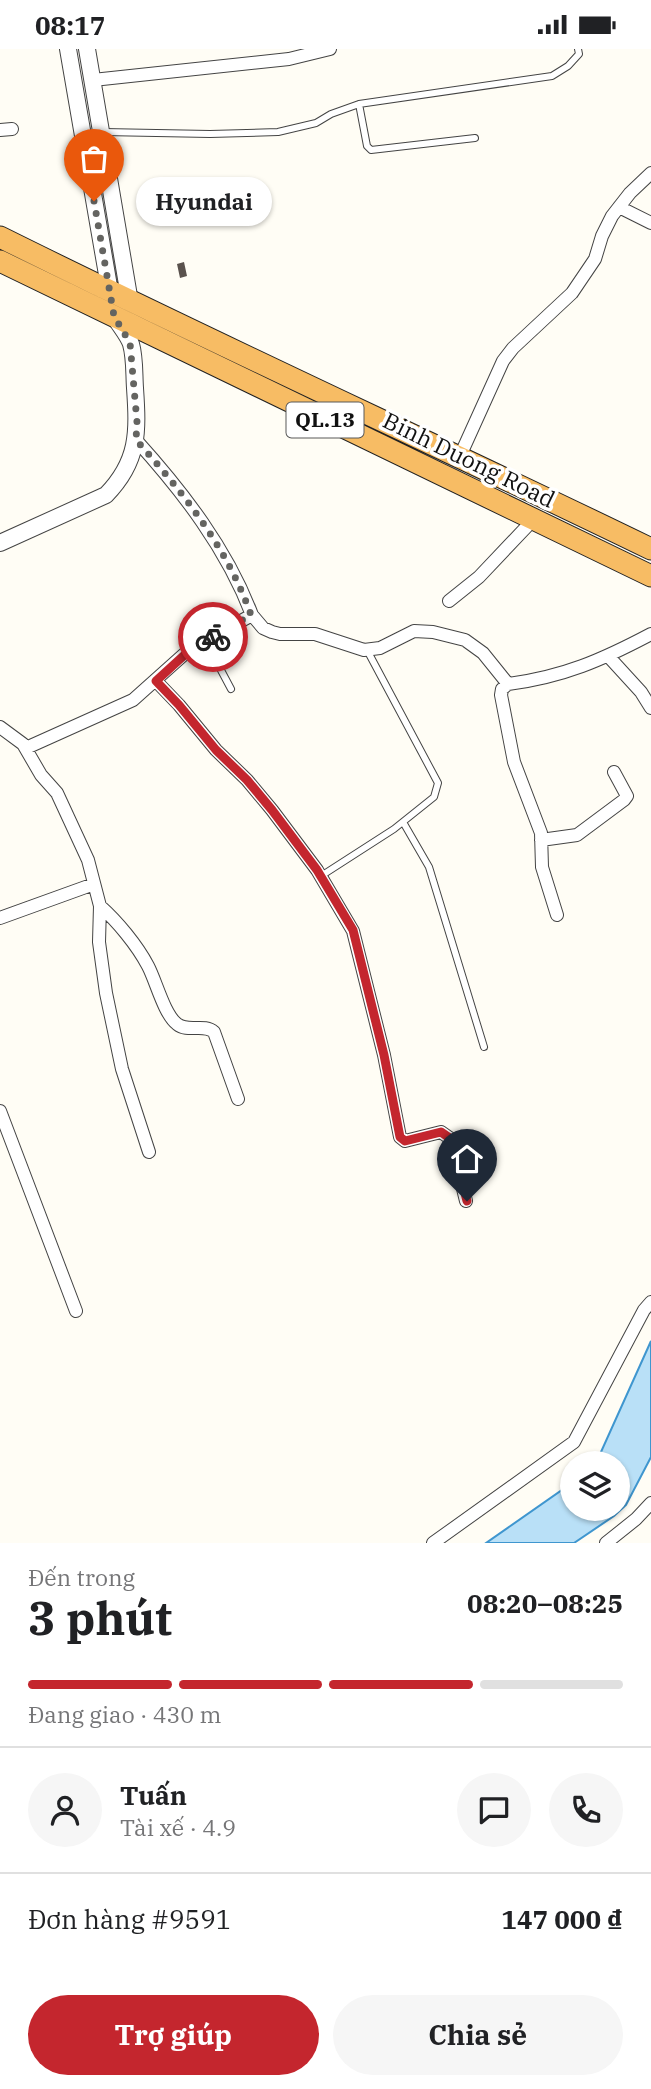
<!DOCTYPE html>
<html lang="vi">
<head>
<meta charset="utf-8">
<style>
  :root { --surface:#fff; --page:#f6f6f6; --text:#202124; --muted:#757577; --line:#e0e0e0; --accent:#c4262e }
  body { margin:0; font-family:"IBM Plex Serif",serif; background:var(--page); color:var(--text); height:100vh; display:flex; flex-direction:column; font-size:26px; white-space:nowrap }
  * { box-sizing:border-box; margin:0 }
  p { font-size:23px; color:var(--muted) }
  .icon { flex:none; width:38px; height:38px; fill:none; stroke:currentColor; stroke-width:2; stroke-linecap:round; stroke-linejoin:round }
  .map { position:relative; height:1494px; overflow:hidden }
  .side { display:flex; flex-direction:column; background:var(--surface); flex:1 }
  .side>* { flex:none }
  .tools { position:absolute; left:560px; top:1402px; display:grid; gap:14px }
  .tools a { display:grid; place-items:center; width:70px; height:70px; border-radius:50%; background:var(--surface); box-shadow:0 2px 5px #0004; font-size:35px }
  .pin { position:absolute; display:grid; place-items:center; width:60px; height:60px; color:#fff; margin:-72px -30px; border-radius:50% 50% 50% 0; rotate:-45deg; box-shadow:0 0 7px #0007 }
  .pin .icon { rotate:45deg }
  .courier { position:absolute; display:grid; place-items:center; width:70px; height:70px; margin:-35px; border:5px solid #c4262e; border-radius:50%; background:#fff; color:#222; box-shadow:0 2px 9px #0007 }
  .bubble { position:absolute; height:49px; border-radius:24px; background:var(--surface); box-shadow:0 2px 5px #0004; font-size:23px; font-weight:700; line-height:49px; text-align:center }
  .head em { font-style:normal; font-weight:700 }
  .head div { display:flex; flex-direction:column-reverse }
  .head { display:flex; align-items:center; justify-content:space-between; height:119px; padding:0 28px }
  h1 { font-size:46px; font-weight:700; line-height:52px }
  .bar { display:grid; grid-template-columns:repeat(4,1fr); gap:10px 7px; align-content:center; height:84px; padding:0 28px }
  .bar i { height:9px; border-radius:5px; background:var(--line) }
  .bar .selected { background:var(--accent) }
  .bar p { grid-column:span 4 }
  .line { display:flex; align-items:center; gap:18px; padding:0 28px; border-top:2px solid var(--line) }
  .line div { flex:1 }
  .round { display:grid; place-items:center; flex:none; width:74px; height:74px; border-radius:37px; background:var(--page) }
  .cta { display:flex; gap:14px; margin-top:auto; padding:14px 28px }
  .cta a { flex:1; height:80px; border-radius:42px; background:var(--accent); color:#fff; font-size:28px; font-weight:700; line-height:80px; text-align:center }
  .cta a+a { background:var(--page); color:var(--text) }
  .status { display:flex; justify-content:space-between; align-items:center; height:49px; padding:0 35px; background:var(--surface); direction:ltr }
  .status svg { height:19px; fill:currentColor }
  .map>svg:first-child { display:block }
  .water { fill:#b9e0f7; stroke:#3f96cf; stroke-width:2 }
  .building { fill:#5a524d }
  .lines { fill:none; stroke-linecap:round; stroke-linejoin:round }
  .service-casing { stroke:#444; stroke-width:8 }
  .minor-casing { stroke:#444; stroke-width:14 }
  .tertiary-casing { stroke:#444; stroke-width:18 }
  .trunk-casing { stroke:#222; stroke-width:23 }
  .service { stroke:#fff; stroke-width:6 }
  .minor { stroke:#fff; stroke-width:12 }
  .tertiary { stroke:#fff; stroke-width:16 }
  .trunk { stroke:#f7bc64; stroke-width:21 }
  .done { stroke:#646461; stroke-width:7; stroke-dasharray:0 12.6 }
  .route { stroke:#c4262e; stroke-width:9 }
  .labels { text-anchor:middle; stroke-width:7; stroke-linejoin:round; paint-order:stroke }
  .shield { fill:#fff; stroke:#585858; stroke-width:2 }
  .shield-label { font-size:21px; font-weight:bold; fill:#111 }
  .street-label { font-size:23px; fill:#111; stroke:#fff }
</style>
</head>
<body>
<div class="status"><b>08:17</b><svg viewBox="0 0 49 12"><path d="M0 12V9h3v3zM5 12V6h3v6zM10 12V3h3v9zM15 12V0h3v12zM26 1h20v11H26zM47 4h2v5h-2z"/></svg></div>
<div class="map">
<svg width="651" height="1494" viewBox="0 0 651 1494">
  <rect width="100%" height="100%" fill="#fffdf5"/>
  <path class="water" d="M651,1292V1408L626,1456L614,1467L574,1494H486L572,1434V1460H618V1414H596Z"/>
  <path class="building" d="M167,130L173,171L156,174L150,132Z
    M199,130L203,158L190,159L187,131Z
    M184,213L187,227L180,229L177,215Z"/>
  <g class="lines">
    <g class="service-casing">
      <path id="service" d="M359,55L367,97L371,101L475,89
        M103,83L210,85L278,83L316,74L331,65L359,55L552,27L568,17L579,5L578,0
        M206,593L231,640
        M403,773L429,818L484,998
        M321,827L394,780L434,748L438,734L367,601"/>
    </g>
    <g class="minor-casing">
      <path id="minor" d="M93,31L289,10L330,0
        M0,81L12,80
        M619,158L651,174
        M460,407L503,312L513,299L572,244L595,210L602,187L612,167L630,144L651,124
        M449,552L479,528L533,471
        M252,566L263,579L272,583L280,585H315L364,601L380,599L414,582L433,583L465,591L483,604L508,635C563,628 602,611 651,585
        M609,608L641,643L651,659
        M156,632L179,656L216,701L247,731L272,761L317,821L353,882L384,1006L400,1088L405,1092L441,1083L451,1090L466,1152
        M508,635L502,640L501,646L514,713L541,784L542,818L557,866
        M0,678L23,695L41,726L57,744L88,811L100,857L99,893L106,944L122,1020L149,1103
        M26,699L133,651L190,600L252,566C227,500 183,443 136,391
        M541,791L577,786L624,751L627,747L614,723
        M100,857C117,872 137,896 148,917C156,932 164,965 177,975C188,984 204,974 214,983L238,1050
        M0,869L94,835
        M0,1062L76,1262
        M433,1494L574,1393L644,1261L651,1253
        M606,1494L636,1470L651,1454"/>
    </g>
    <g class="tertiary-casing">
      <path id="tertiary" d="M68,0L110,243
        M87,0L130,253
        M0,494L106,446C139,412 138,383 135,339C134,325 135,309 131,295C128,286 119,276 114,267"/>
    </g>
    <g class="trunk-casing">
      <path id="trunk" d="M0,188C215,295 435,395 651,500
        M0,212L651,527"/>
    </g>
    <use href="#service" class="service"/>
    <use href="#minor" class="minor"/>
    <use href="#tertiary" class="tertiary"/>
    <use href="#trunk" class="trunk"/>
  </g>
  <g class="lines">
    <path class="done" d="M94,152L114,267L130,294L137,373L136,391C183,443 228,500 251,566L213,588"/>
    <path class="route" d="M213,588L191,600L156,632L179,656L216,701L247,731L272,761L317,821L353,881L384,1006L400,1088L405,1092L441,1083L451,1090L467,1152"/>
  </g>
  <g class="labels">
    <rect class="shield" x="286.5" y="353.5" width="77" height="35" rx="5"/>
    <g class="shield-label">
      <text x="325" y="378">QL.13</text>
    </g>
    <g class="street-label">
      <text transform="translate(469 411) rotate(26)" y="8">Binh Duong Road</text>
    </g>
  </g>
</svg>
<div class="tools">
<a><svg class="icon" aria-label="layers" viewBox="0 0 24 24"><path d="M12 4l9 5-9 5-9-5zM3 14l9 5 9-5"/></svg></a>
</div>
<div class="pin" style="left:94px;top:152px;background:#ea580c"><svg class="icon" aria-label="bag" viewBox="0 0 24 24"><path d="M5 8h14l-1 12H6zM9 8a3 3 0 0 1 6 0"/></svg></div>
<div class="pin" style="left:467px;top:1152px;background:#1f2937"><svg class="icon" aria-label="home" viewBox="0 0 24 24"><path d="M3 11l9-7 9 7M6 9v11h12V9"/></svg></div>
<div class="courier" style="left:213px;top:588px"><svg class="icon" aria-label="bike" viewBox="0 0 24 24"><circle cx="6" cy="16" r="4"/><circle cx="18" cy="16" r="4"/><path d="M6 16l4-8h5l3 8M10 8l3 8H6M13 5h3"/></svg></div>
<div class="bubble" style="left:136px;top:128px;width:136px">Hyundai</div>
</div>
<section class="side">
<div class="head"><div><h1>3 phút</h1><p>Đến trong</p></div><em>08:20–08:25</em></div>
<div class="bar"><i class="selected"></i><i class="selected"></i><i class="selected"></i><i></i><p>Đang giao · 430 m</p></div>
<div class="line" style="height:126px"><a class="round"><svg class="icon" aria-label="person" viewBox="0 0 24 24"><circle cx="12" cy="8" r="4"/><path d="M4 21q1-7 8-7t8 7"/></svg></a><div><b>Tuấn</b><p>Tài xế · 4.9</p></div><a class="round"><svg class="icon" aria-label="chat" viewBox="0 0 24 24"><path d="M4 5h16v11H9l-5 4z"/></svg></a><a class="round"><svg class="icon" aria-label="phone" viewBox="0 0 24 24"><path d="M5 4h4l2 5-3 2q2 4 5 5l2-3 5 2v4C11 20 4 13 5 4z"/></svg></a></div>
<div class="line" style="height:91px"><div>Đơn hàng #9591</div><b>147 000 ₫</b></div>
<div class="cta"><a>Trợ giúp</a><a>Chia sẻ</a></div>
</section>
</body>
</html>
